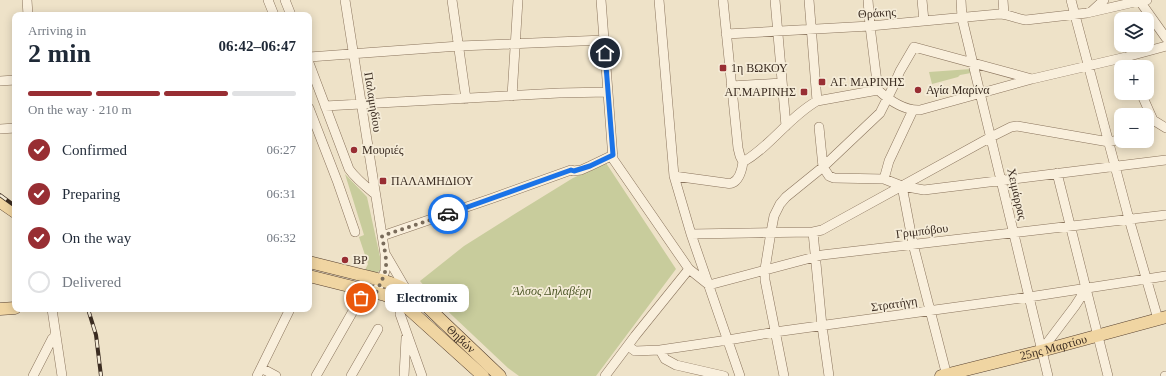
<!DOCTYPE html>
<html lang="en">
<head>
<meta charset="utf-8">
<style>
  :root { --surface:#fff; --page:#f2f2f3; --text:#1f2937; --muted:#747a83; --line:#e0e1e3; --accent:#982e33 }
  body { margin:0; font-family:"Times New Roman",serif; background:var(--page); color:var(--text); height:100vh; display:flex; flex-direction:column; font-size:15px; white-space:nowrap }
  * { box-sizing:border-box; margin:0 }
  p { font-size:13px; color:var(--muted) }
  .icon { flex:none; width:22px; height:22px; fill:none; stroke:currentColor; stroke-width:2; stroke-linecap:round; stroke-linejoin:round }
  .map { position:relative; flex:1; overflow:hidden }
  .side { position:absolute; left:12px; top:12px; width:300px; height:300px; display:flex; flex-direction:column; background:var(--surface); border-radius:8px; box-shadow:0 2px 10px #0003 }
  .side>* { flex:none }
  .fabs { position:absolute; left:1114px; top:12px; display:grid; gap:8px }
  .fabs a { display:grid; place-items:center; width:40px; height:40px; border-radius:8px; background:var(--surface); box-shadow:0 2px 10px #0003; font-size:20px }
  .pin { position:absolute; display:grid; place-items:center; width:34px; height:34px; color:#fff; margin:-17px; border:2px solid #fff; border-radius:50%; box-shadow:0 1px 4px #0007 }
  .courier { position:absolute; display:grid; place-items:center; width:40px; height:40px; margin:-20px; border:3px solid #1a73e8; border-radius:50%; background:#fff; color:#222; box-shadow:0 1px 5px #0007 }
  .bubble { position:absolute; height:28px; border-radius:8px; background:var(--surface); box-shadow:0 2px 10px #0003; font-size:13px; font-weight:700; line-height:28px; text-align:center }
  .overview em { font-style:normal; font-weight:700 }
  .overview div { display:flex; flex-direction:column-reverse }
  .overview { display:flex; align-items:center; justify-content:space-between; height:68px; padding:0 16px }
  h1 { font-size:26px; font-weight:700; line-height:30px }
  .bar { display:grid; grid-template-columns:repeat(4,1fr); gap:6px 4px; align-content:center; height:48px; padding:0 16px }
  .bar i { height:5px; border-radius:3px; background:var(--line) }
  .bar .current { background:var(--accent) }
  .bar p { grid-column:span 4 }
  ol { padding:0 16px; list-style:none }
  li { display:flex; align-items:center; gap:12px; height:44px }
  li p { margin-inline-start:auto }
  li .icon { padding:4px; border-radius:50%; background:var(--accent); color:#fff; stroke-width:4 }
  li:last-child { color:var(--muted) }
  li i { width:22px; height:22px; border:2px solid var(--line); border-radius:50% }
  .map>svg:first-child { display:block }
  .green { fill:#c8cc9c }
  .lines { fill:none; stroke-linecap:round; stroke-linejoin:round }
  .minor-casing { stroke:#8a745d; stroke-width:10 }
  .major-casing { stroke:#584231; stroke-width:13 }
  .minor { stroke:#f9efdc; stroke-width:9 }
  .major { stroke:#f0d5a2; stroke-width:12 }
  .rail-casing { stroke:#3b2c21; stroke-width:4 }
  .rail { stroke:#f5ecd8; stroke-width:2.5; stroke-dasharray:8; stroke-linecap:butt }
  .done { stroke:#7a6c5b; stroke-width:4; stroke-dasharray:0 7.2 }
  .route { stroke:#1a73e8; stroke-width:5 }
  .poi-dot { fill:#982e33; stroke:#f5ecd8; stroke-width:1.5 }
  .labels { text-anchor:middle; stroke-width:3.5; stroke-linejoin:round; paint-order:stroke }
  .street-label { font-size:12px; fill:#3b2c21; stroke:#f5ecd8 }
  .poi-label { font-size:12px; fill:#3b2c21; stroke:#f5ecd8; text-anchor:start }
  .park-label { font-size:12px; font-style:italic; fill:#4d5728; stroke:#f5ecd8 }
</style>
</head>
<body>
<div class="map">
<svg width="1166" height="376" viewBox="0 0 1166 376">
  <rect width="100%" height="100%" fill="#eee2c8"/>
  <path class="green" d="M971,69V73L960,75L958,77L932,84L929,72Z
    M606,163L676,269L596,376H519L508,368L438,302L420,281L464,246L513,215L573,178Z
    M345,174L367,197L382,266L380,271L375,273L365,270L368,264L359,237L364,235Z"/>
  <g class="lines">
    <g class="minor-casing">
      <path id="minor" d="M27,0L28,15
        M268,0L274,15
        M285,0L291,15
        M345,0L385,254V271L376,293
        M452,0L466,99
        M601,0L613,159L689,269L709,285L822,255L1166,215
        M659,0L674,176L691,234L740,376
        M775,0L786,126
        M809,0L817,101
        M868,0L870,26L878,90
        M922,0L924,21
        M961,0L962,18L1048,376
        M1003,0L1004,14
        M1071,0L1129,219L1158,319
        M1139,0L1166,38
        M1092,11L1104,0
        M726,34L870,26L999,14C1009,14 1017,19 1026,20L1087,13L1139,1L1147,0
        M309,57L459,46L604,40
        M309,63L349,169C356,179 365,186 375,194
        M0,81L15,80
        M731,86L782,83
        M878,90C889,100 904,111 920,110L1032,79L1126,57L1166,46
        M1141,93L1153,120L1166,128
        M512,96L518,0
        M325,106L559,93L608,92
        M309,108L338,183L355,232
        M819,127L823,167L829,176L834,178L884,179L902,186L924,190L1166,160
        M0,129L15,128
        M743,162C771,146 789,117 817,101L878,90
        M1057,173L1108,376
        M674,176L725,183C727,183 730,184 732,183C740,180 742,169 743,162L740,156L738,148L723,0
        M884,179L889,161L913,110
        M902,186L913,244L947,376
        M813,232L822,326L829,376
        M691,234L813,232L822,230L831,225L991,137L1011,127L1017,126L1109,142L1121,139
        M382,236L493,198L571,170L573,171L581,170L590,166L613,155
        M386,255L407,291L401,302L400,314L422,376
        M52,309L62,376
        M628,346L635,351L660,350L728,340L775,332L1029,297L1166,276
        M660,350L665,359L676,365L724,376
        M1041,351L1075,306L1086,289
        M261,368L276,376
        M33,376L52,339L56,335
        M257,376L290,309
        M316,376L365,290
        M351,376L378,329
        M404,376L406,338
        M605,376L635,336L689,269
        M784,376L765,280V269L771,232L774,216L780,204L786,197L823,167L880,113L893,87L900,71L914,47L1032,79
        M1165,376H1166"/>
    </g>
    <g class="major-casing">
      <g id="major">
        <path d="M2,203L15,212"/>
        <path id="s1" d="M309,262C325,266 341,270 357,274C381,280 396,282 417,297L500,376"/>
        <path d="M309,276L385,295L401,302L483,376"/>
        <path d="M0,309L15,308"/>
        <path id="s2" d="M941,376L1041,351L1166,317"/>
      </g>
    </g>
    <use href="#minor" class="minor"/>
    <use href="#major" class="major"/>
    <g class="rail-casing">
      <path id="rail" d="M0,195L15,206
        M88,309L96,335L101,376"/>
    </g>
    <use href="#rail" class="rail"/>
  </g>
  <g class="lines">
    <path class="done" d="M361,298L365,290L376,293C379,286 383,279 385,272C388,261 384,248 382,236L448,214"/>
    <path class="route" d="M448,214L571,170L574,171L590,166L613,155L605,53"/>
  </g>
  <g class="poi-dot">
    <rect x="719" y="64" width="8" height="8" rx="2"/>
    <rect x="818" y="78" width="8" height="8" rx="2"/>
    <circle cx="918" cy="90" r="4"/>
    <rect x="800" y="88" width="8" height="8" rx="2"/>
    <circle cx="354" cy="150" r="4"/>
    <rect x="379" y="177" width="8" height="8" rx="2"/>
    <circle cx="345" cy="260" r="4"/>
  </g>
  <g class="labels">
    <g class="street-label">
      <text transform="translate(877 13) rotate(-4)" y="4">Θράκης</text>
      <text transform="translate(373 102) rotate(81)" y="4">Παλαμηδίου</text>
      <text transform="translate(1017 194) rotate(77)" y="4">Χειμάρρας</text>
      <text transform="translate(922 231) rotate(-7)" y="4">Γριμπόβου</text>
      <text transform="translate(894 304) rotate(-8)" y="4">Στρατήγη</text>
      <text dy="4" stroke="none"><textPath href="#s1" startOffset="175">Θηβών</textPath></text>
      <text dy="4" stroke="none"><textPath href="#s2" startOffset="116">25ης Μαρτίου</textPath></text>
    </g>
    <g class="poi-label">
      <text x="731" y="72">1η ΒΩΚΟΥ</text>
      <text x="830" y="86">ΑΓ. ΜΑΡΙΝΗΣ</text>
      <text x="926" y="94">Αγία Μαρίνα</text>
      <text x="796" y="96" text-anchor="end">ΑΓ.ΜΑΡΙΝΗΣ</text>
      <text x="362" y="154">Μουριές</text>
      <text x="391" y="185">ΠΑΛΑΜΗΔΙΟΥ</text>
      <text x="353" y="264">BP</text>
    </g>
    <g class="park-label">
      <text x="552" y="295">Άλσος Δηλαβέρη</text>
    </g>
  </g>
</svg>
<div class="fabs">
<a><svg class="icon" aria-label="layers" viewBox="0 0 24 24"><path d="M12 4l9 5-9 5-9-5zM3 14l9 5 9-5"/></svg></a>
<a>+</a>
<a>−</a>
</div>
<div class="pin" style="left:361px;top:298px;background:#ea580c"><svg class="icon" aria-label="bag" viewBox="0 0 24 24"><path d="M5 8h14l-1 12H6zM9 8a3 3 0 0 1 6 0"/></svg></div>
<div class="pin" style="left:605px;top:53px;background:#1f2937"><svg class="icon" aria-label="home" viewBox="0 0 24 24"><path d="M3 11l9-7 9 7M6 9v11h12V9"/></svg></div>
<div class="courier" style="left:448px;top:214px"><svg class="icon" aria-label="car" viewBox="0 0 24 24"><path d="M5 17H2v-5l4-1 3-4h7l3 4 3 1v5h-3M9 17h6M6 11h13"/><circle cx="7" cy="17" r="2"/><circle cx="17" cy="17" r="2"/></svg></div>
<div class="bubble" style="left:385px;top:284px;width:84px">Electromix</div>
<section class="side">
<div class="overview"><div><h1>2 min</h1><p>Arriving in</p></div><em>06:42–06:47</em></div>
<div class="bar"><i class="current"></i><i class="current"></i><i class="current"></i><i></i><p>On the way · 210 m</p></div>
<ol>
<li><svg class="icon" aria-label="check" viewBox="0 0 24 24"><path d="M5 12l5 5 9-10"/></svg>Confirmed<p>06:27</p></li>
<li><svg class="icon" aria-label="check" viewBox="0 0 24 24"><path d="M5 12l5 5 9-10"/></svg>Preparing<p>06:31</p></li>
<li><svg class="icon" aria-label="check" viewBox="0 0 24 24"><path d="M5 12l5 5 9-10"/></svg>On the way<p>06:32</p></li>
<li><i></i>Delivered</li>
</ol>
</section>
</div>
</body>
</html>
